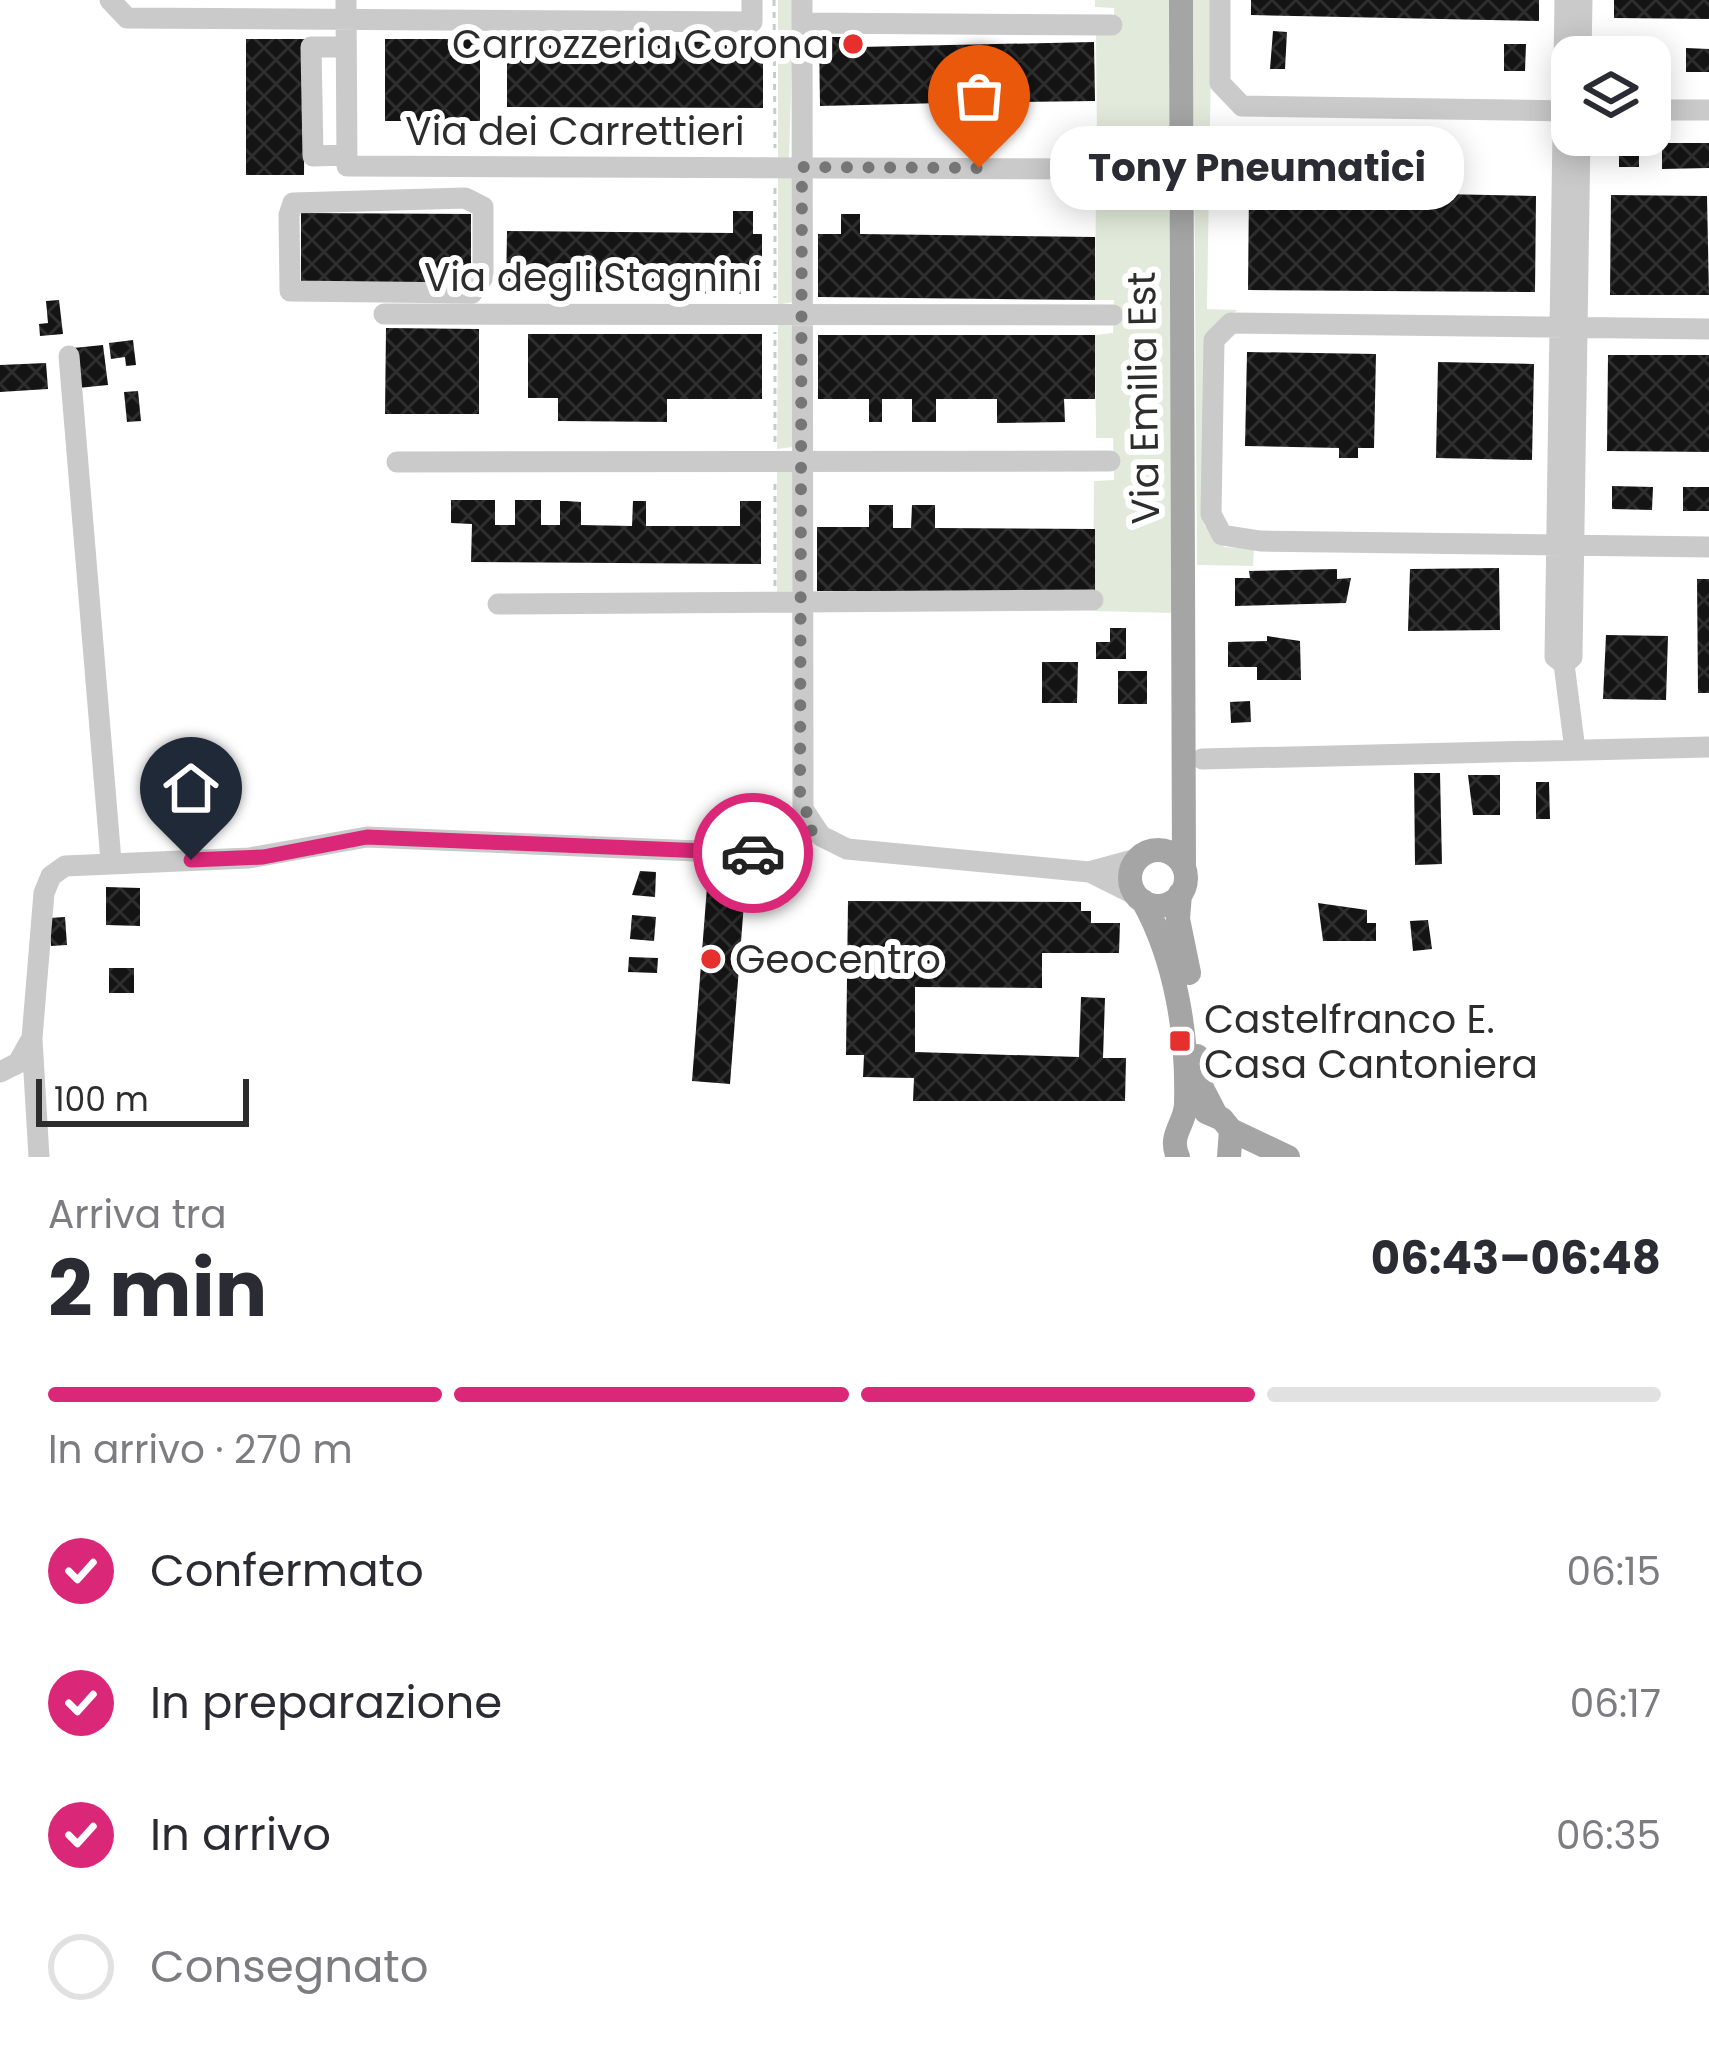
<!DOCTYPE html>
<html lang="it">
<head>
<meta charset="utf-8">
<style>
  :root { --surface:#fff; --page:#f7f7f7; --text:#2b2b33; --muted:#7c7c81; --line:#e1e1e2; --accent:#db2777 }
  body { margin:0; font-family:Poppins,sans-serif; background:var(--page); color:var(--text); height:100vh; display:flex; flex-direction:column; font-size:45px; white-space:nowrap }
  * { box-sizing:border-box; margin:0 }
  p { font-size:39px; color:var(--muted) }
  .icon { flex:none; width:66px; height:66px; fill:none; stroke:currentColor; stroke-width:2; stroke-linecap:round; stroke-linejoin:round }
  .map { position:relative; height:1157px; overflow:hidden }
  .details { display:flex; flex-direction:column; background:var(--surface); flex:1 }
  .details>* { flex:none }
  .buttons { position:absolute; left:1551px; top:36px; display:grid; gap:24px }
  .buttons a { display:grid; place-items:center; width:120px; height:120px; border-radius:24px; background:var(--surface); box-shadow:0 6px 30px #0003; font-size:60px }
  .scale { position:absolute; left:36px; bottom:30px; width:213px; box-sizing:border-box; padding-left:12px; border:6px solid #2d2d2d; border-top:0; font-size:33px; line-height:42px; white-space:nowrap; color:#2d2d2d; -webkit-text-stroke:9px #fff; paint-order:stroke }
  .pin { position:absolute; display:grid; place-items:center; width:102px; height:102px; color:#fff; margin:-123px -51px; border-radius:50% 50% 50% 0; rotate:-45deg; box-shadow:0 0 12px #0007 }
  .pin .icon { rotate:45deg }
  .courier { position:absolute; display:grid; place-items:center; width:120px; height:120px; margin:-60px; border:9px solid #db2777; border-radius:50%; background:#fff; color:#222; box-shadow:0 3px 15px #0007 }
  .bubble { position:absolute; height:84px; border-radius:36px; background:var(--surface); box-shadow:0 6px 30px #0003; font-size:39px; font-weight:700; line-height:84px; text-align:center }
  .headline em { font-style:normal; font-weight:700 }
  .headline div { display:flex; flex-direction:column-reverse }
  .headline { display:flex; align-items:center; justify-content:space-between; height:204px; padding:0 48px }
  h1 { font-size:78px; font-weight:700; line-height:90px }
  .bar { display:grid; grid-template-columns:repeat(4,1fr); gap:18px 12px; align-content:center; height:144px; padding:0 48px }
  .bar i { height:15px; border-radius:9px; background:var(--line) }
  .bar .selected { background:var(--accent) }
  .bar p { grid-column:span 4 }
  ol { padding:0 48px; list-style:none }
  li { display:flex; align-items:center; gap:36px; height:132px }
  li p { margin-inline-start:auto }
  li .icon { padding:12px; border-radius:50%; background:var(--accent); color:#fff; stroke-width:4 }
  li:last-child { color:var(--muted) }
  li i { width:66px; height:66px; border:6px solid var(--line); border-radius:50% }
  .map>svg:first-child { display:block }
  .green { fill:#e2ebdb }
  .building { fill:url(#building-cross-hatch) }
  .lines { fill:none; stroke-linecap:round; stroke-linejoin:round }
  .path { stroke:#cacaca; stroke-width:3; stroke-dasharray:6 6; stroke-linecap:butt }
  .minor { stroke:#cacaca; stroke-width:21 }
  .major { stroke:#a5a5a5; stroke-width:24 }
  .done { stroke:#767676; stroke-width:12; stroke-dasharray:0 21.6 }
  .route { stroke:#db2777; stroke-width:15 }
  .poi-dot { fill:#e6302e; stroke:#fff; stroke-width:4.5 }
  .labels { text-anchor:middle; stroke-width:12; stroke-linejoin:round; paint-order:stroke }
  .poi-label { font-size:39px; fill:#2d2d2d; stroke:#fff; text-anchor:start }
  .street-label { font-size:39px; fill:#2d2d2d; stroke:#fff }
</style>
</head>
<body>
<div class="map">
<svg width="1709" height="1157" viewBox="0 0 1709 1157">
  <defs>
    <pattern id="building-cross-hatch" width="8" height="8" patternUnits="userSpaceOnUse" patternTransform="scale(3)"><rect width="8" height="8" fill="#141414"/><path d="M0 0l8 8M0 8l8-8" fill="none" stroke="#2e2e2e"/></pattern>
  </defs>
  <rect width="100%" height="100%" fill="#fff"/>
  <path class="green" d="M778,0H794L789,158H778Z
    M1095,0H1173V613L1093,611L1094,481L1114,480L1113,438H1096L1095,335L1113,333L1114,300H1095L1096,188H1113L1114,150L1097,148L1096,35H1114V8L1095,7Z
    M1193,0H1212L1207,309L1238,310L1219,321L1202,511L1204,525L1224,547L1254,549L1253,566L1197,565Z
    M778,176H793V302L778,305Z
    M778,319L793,324V447L777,449Z
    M792,467V598H777V468Z"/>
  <path class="building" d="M1251,0H1539V21L1251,15Z
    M1614,0H1709V19L1614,18Z
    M1273,31L1287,32L1285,69H1270Z
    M819,37H859V47L1094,42L1095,101L1020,102L1021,125H1000L999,103H967L968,126H945L944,103L820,106Z
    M246,39H305L304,175H246Z
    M385,39H480V121H385Z
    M507,41L763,42V108L507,107Z
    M1504,44H1526L1525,71H1504Z
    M1686,48L1709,49V72H1686Z
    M1247,134H1280L1279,161H1247Z
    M1417,137L1438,142V164H1417Z
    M1619,140H1639V167H1619Z
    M1662,143H1709V168L1662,169Z
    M1249,190L1536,196L1535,292L1248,290Z
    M1611,195L1707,196L1709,295H1610Z
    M733,211H753V234H762V294L506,291L507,231L733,233Z
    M301,213L471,214V289L301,288Z
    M841,214H860V234L1095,237V300L818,297V234H841Z
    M59,300L63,334L40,336L39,324L48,323L46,301Z
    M386,328L479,329V414H385Z
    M528,334H762V399H667V422L558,421V398H528Z
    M818,335H1095V399H1064L1065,422L997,423V399H936V422H912V399H882V422H869V399H818Z
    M133,340L136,365L126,366L125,357L111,359L109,343Z
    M103,345L108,385L78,388L73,348Z
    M1247,352L1376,354L1374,448H1358V458H1339V448L1245,446Z
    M1608,355H1709V452L1607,451Z
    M1438,362L1534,364L1532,460L1436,458Z
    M46,363L48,389L0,392V365Z
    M138,391L141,421L127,422L124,392Z
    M1612,486L1653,487L1652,510L1612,509Z
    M1683,487H1709V511H1683Z
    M451,500H495V525H515V500H541V525H560V501H567L581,502V525L632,526L633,501H646V526H740V501H761V564L471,562L472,524L451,523Z
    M869,505H893V528H911L912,505H935V528L1095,529V592L817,591V527H869Z
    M1499,568L1500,630L1408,631L1410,569Z
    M1337,569V579L1351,578L1346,603L1235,606V578H1250L1249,571Z
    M1697,579H1709V693H1698Z
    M1110,628H1126V659H1096V642H1110Z
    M1606,635L1668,636L1666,700L1603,699Z
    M1267,636L1300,641L1301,680H1257V667H1228V642L1267,641Z
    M1042,662H1078L1077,703H1042Z
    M1118,671H1147V704H1118Z
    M1250,701L1251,722L1231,723L1230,702Z
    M1414,773H1440L1442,864L1415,865Z
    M1468,775H1500V815H1473Z
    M1536,782H1549L1550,819H1536Z
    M640,871L656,872L655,897L632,895Z
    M708,874L746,877L730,1084L692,1081Z
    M106,887L140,888V926L106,925Z
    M848,901L1081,902V911H1091V923H1120L1119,953H1042V988L915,987V1052L1079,1057L1081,997L1105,998L1103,1058H1126L1125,1101H913L914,1078L863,1077L864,1055H846Z
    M1318,903L1367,910V923H1376V941H1323Z
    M632,915L656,917L654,941L630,939Z
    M65,917L67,945L51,946L49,918Z
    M1428,920L1432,949L1413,951L1410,921Z
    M629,957L658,958L657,973L628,972Z
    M109,968H134V993H109Z"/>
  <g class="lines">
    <path class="path" d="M774,0L775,148
      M775,188V298
      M775,442V332
      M775,586V482"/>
    <path class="minor" d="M110,0L127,18L752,22V0
      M346,0L347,166L1110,169
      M802,0L803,809L821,836L847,849L1089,872L1137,859
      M1220,0V83L1242,106L1572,111
      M1565,0L1555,657L1564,664L1572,657L1580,135
      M802,23L1112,25
      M1581,57L1582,0
      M1650,110H1709
      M346,155L313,156L311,47H346
      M465,198L483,207V277L472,293L290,291L289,215L293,203Z
      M384,314L1113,315
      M1709,329L1231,323L1214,340L1211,514L1222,535L1260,541L1709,547
      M69,356L111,861
      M397,462L1110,461
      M498,604L1093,600
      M1564,664L1575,750
      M1202,759L1709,747
      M1090,872L1136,895
      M32,1039L39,1157
      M0,1072L18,1063L32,1038L44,893L51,876L65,866L249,858L367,837L767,854L814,829"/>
    <path class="major" d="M1181,0L1184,868
      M1130 878a28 28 0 1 1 56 0a28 28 0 1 1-56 0Z
      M1180,894L1178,919L1189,973
      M1143,901C1176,960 1188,1036 1186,1104C1185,1125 1168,1135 1178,1157
      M1197,1056L1202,1088L1216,1115
      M1206,1112L1222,1119L1231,1130L1229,1157
      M1231,1130L1288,1157"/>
  </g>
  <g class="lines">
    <path class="done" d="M753,853L778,852L814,829L800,797L802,167L979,168"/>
    <path class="route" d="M191,860L263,857L367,837L753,853"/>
  </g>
  <g class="poi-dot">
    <circle cx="853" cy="44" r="12"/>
    <circle cx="711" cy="959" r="12"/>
    <rect x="1168" y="1029" width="24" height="24" rx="6"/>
  </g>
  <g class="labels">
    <g class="poi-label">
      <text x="829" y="58" text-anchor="end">Carrozzeria Corona</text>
      <text x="735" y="973">Geocentro</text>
      <text x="1204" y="1033">Castelfranco E.<tspan x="1204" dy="45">Casa Cantoniera</tspan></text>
    </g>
    <g class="street-label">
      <text x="575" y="145">Via dei Carrettieri</text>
      <text x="593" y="291">Via degli Stagnini</text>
      <text transform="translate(1143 398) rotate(-91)" y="14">Via Emilia Est</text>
    </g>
  </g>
</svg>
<div class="buttons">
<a><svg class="icon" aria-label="layers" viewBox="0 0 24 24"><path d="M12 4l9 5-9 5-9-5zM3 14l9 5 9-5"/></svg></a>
</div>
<div class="scale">100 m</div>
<div class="pin" style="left:979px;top:168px;background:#ea580c"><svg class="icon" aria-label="bag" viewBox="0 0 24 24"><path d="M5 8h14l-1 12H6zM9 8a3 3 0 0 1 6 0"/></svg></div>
<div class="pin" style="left:191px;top:860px;background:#1f2937"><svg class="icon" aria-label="home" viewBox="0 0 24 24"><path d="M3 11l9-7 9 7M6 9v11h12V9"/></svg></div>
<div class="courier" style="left:753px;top:853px"><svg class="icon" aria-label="car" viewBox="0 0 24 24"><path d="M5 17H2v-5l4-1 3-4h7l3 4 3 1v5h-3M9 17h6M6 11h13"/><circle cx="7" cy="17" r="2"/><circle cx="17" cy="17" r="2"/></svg></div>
<div class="bubble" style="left:1050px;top:126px;width:414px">Tony Pneumatici</div>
</div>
<section class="details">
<div class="headline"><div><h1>2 min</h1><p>Arriva tra</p></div><em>06:43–06:48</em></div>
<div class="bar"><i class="selected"></i><i class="selected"></i><i class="selected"></i><i></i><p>In arrivo · 270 m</p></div>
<ol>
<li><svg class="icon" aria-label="check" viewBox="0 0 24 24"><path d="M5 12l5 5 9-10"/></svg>Confermato<p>06:15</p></li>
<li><svg class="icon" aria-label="check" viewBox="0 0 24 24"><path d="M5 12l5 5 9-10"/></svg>In preparazione<p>06:17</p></li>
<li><svg class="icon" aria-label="check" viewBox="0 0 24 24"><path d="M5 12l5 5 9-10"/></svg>In arrivo<p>06:35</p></li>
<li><i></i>Consegnato</li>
</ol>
</section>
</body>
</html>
